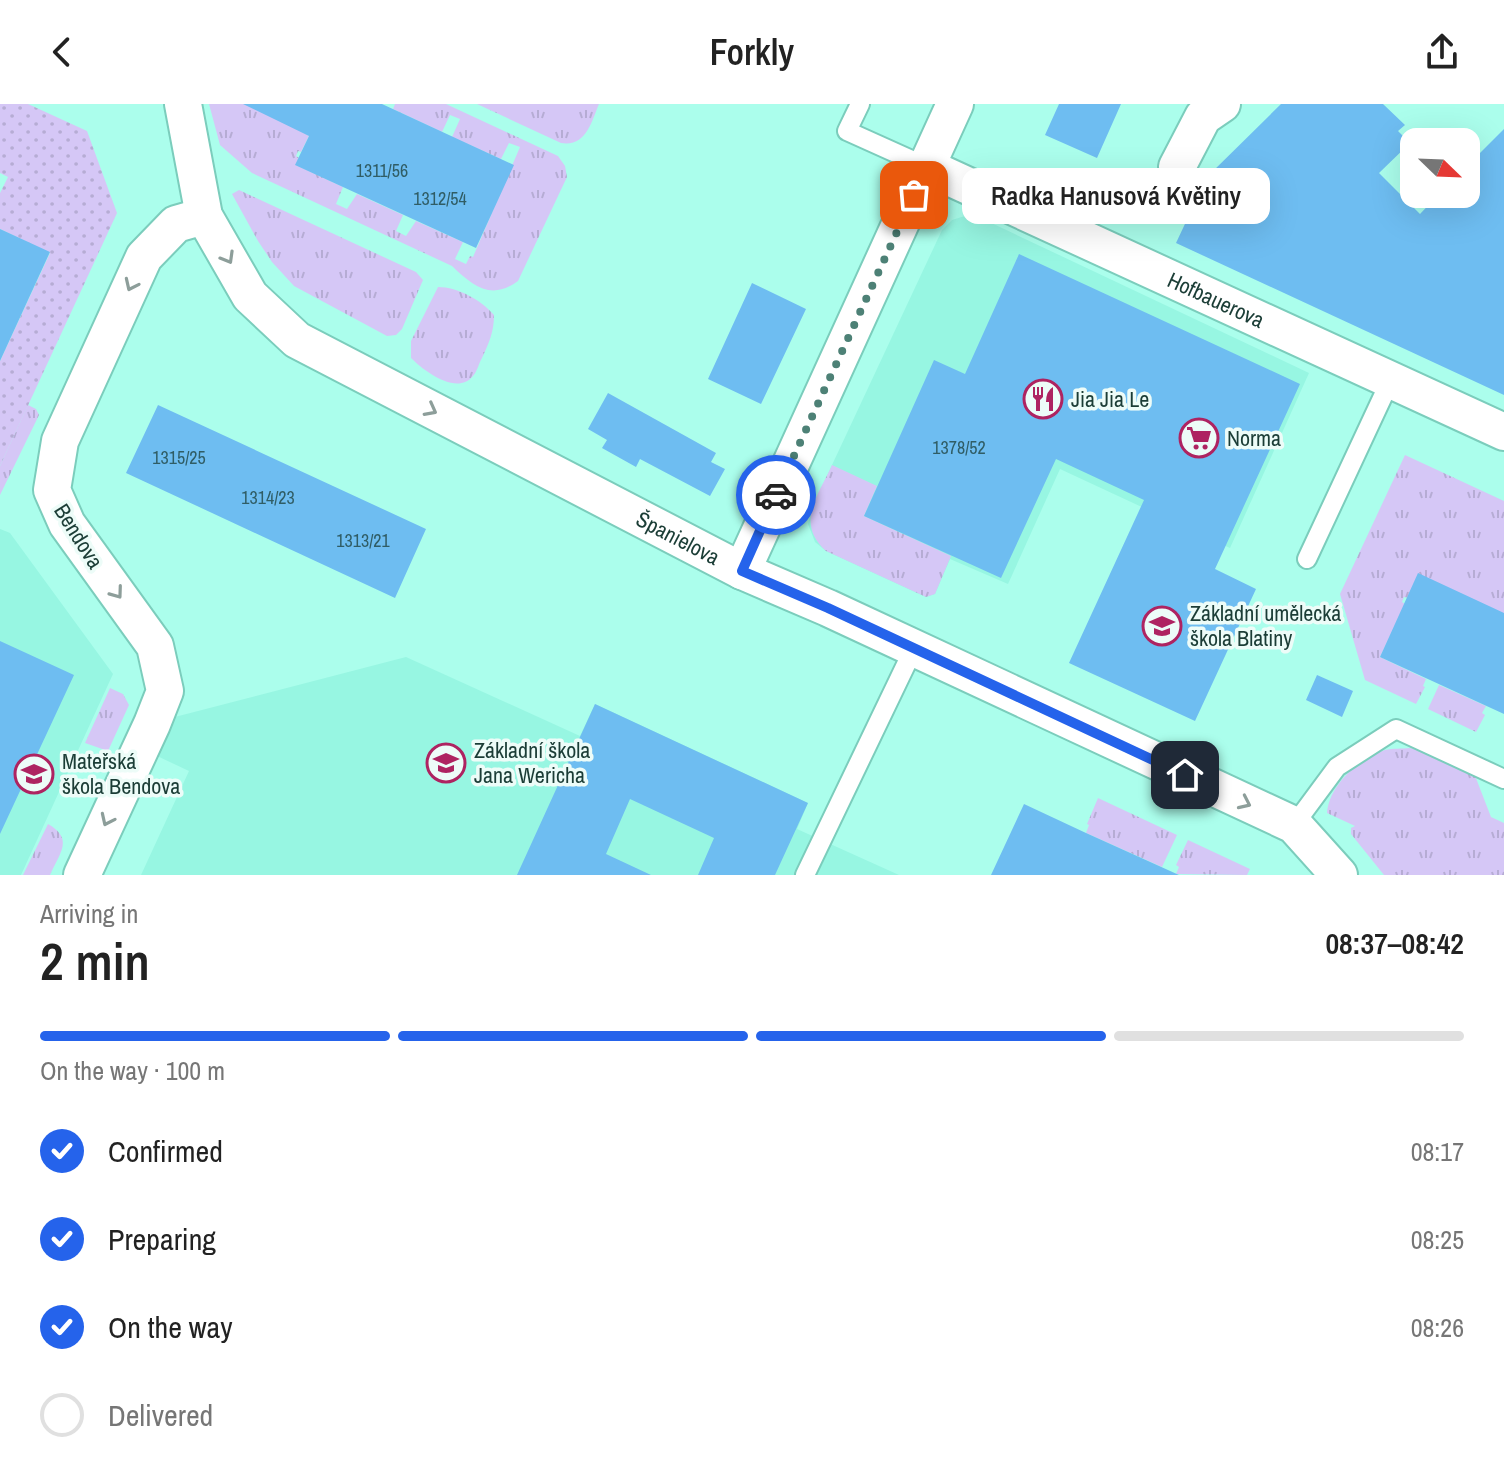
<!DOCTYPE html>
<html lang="en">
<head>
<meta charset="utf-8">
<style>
  :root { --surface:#fff; --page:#f2f2f2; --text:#222; --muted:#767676; --line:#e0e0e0; --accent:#2563eb }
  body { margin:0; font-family:"Archivo Narrow",sans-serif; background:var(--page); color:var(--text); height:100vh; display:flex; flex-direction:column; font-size:30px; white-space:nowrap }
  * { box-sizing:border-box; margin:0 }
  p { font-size:26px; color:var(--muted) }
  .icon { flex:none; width:44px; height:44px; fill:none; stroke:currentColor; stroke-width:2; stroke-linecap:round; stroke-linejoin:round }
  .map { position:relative; height:771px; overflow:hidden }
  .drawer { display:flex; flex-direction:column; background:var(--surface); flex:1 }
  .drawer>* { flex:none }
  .needle { width:52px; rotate:113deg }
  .controls { position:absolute; left:1400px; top:24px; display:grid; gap:16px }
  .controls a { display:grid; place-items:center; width:80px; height:80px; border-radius:16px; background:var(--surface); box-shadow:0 8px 32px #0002; font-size:40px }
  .pin { position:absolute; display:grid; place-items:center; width:68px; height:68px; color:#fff; margin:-34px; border-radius:16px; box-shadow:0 4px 12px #0006 }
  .courier { position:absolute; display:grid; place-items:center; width:80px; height:80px; margin:-40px; border:6px solid #2563eb; border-radius:50%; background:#fff; color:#222; box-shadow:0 2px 10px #0007 }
  .bubble { position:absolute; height:56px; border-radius:16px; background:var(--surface); box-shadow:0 8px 32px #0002; font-size:26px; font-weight:600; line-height:56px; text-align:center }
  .head em { font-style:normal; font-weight:600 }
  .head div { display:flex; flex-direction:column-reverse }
  .head { display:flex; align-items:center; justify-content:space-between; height:136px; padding:0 40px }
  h1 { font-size:52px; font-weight:600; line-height:60px }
  .bar { display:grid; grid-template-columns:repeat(4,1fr); gap:12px 8px; align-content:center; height:96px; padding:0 40px }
  .bar i { height:10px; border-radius:6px; background:var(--line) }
  .bar .current { background:var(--accent) }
  .bar p { grid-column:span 4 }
  ol { padding:0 40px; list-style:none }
  li { display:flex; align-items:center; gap:24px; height:88px }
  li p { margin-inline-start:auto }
  li .icon { padding:8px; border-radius:50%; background:var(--accent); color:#fff; stroke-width:4 }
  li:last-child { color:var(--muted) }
  li i { width:44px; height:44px; border:4px solid var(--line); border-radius:50% }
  header { display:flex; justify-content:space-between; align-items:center; height:104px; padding:0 40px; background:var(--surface); font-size:36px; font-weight:600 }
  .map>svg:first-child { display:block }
  .built { fill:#97f6e2 }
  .grass { fill:url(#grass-tufts) }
  .park { fill:url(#park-dots) }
  .building { fill:#6ebdf1 }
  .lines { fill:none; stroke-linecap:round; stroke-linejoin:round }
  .service-casing { stroke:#7bcdbc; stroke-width:22 }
  .minor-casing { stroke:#7bcdbc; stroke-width:40 }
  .service { stroke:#fff; stroke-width:18 }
  .minor { stroke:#fff; stroke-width:36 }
  .oneway { stroke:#8d9e9a }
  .done { stroke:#4d8176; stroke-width:8; stroke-dasharray:0 14.4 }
  .route { stroke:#2563eb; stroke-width:10 }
  .labels { text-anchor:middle; stroke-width:7; stroke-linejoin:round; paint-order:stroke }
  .number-label { font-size:18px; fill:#305d65 }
  .street-label { font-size:22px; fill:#1b3d36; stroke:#edfcf8 }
  .poi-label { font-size:22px; fill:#1b3d36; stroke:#edfcf8; text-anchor:start }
</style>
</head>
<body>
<header><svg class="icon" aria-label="back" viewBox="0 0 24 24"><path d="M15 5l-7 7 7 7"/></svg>Forkly<svg class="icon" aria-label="share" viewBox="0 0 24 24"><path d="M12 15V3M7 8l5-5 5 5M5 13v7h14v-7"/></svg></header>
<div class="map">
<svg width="1504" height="771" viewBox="0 0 1504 771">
  <defs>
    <pattern id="grass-tufts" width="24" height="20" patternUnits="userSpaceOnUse" patternTransform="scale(2)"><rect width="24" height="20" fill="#d5c7f6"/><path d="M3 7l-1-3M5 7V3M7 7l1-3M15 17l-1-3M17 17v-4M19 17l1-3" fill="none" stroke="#b6acd4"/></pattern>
    <pattern id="park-dots" width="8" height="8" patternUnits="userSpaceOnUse" patternTransform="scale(2)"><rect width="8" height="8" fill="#d5c7f6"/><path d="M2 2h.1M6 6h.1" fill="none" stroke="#b6acd4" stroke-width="1.8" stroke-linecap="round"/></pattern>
  </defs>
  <rect width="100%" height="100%" fill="#abfeec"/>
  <path class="built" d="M968,111L985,116L1309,269L1230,444L1060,365L1008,480L950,455L935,490L926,493L826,447L815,438L808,420L813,402L832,361L942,126L952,116Z
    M0,425L10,429L113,570L21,771H0Z
    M406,553L580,632L595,600L808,699L797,725L899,771H141L189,667L155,651L171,614Z"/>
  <path class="grass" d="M209,0H259L309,32L301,48L298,47L296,52L299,54L296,61L343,83L336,100L347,105L357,90L403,111L396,127L406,132L416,117L463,138L455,155L466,160L470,152L473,153L520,43L509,39L501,55L452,33L460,15L450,11L442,28L393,5L395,0H446L558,52L565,62L567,73L518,177C491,197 473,182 452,162L252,69L220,41Z
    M477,0H599C591,19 586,43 561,39Z
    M239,86L416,168L423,176L402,225L396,231L387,232L294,182L272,158L258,137L232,90Z
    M438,183C458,183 481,196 494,211C494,228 489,239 482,254C479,259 477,268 473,272C457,292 424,267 411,254V237Z
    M28,301L36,305L39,311L0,391V362Z
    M1405,351L1504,397V510L1404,493L1402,498L1405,500L1380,553L1426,575L1423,582L1425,583L1416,600L1365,576L1340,490Z
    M832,361L877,382L864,412L951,452L935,490L926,493L826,447C795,419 818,392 832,361Z
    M1439,581L1486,602L1482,609L1485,611L1476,628L1428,605Z
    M110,584L123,590L129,601L108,647L85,639Z
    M1410,644L1434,650L1474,669L1491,713L1504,719V771H1384L1351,730V724L1355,722L1327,709C1329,682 1358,654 1385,646C1393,644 1402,645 1410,644Z
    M1098,694L1177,731L1162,763L1086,729L1089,721L1087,720Z
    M48,720C74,735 60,748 50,771H23Z
    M1188,736L1250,765L1247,771L1176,770L1179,763L1176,761Z"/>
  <path class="park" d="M0,0H28L87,27L117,109L0,362V257L50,149L0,125V89L8,73L0,69Z"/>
  <path class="building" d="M243,0H382L514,61L476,144L295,61L309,32Z
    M1059,0H1121L1097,54L1045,31Z
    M1281,0H1383L1405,21L1398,27L1410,39L1379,69L1420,110L1439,90H1466V63L1504,25V291L1176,139L1207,73Z
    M0,125L50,148L0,257Z
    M1019,150L1300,280L1215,465L1256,485L1195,617L1069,559L1144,396L1056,355L1001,474L864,412L934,256L965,270Z
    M752,179L806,205L761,300L708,275Z
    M608,289L716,349L711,358L725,365L710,392L640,355L636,363L602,344L607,336L588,325Z
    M158,301L426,425L395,494L126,369Z
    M1418,469L1504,509V610L1380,553Z
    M0,537L74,571L0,730Z
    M1317,571L1353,587L1342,613L1306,596Z
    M595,600L808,699L775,771H698L714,734L630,695L606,750L651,771H517Z
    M1024,700L1086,729L1179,771H991Z"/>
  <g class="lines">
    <g class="service-casing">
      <path id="service" d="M860,0L847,27L927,63
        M1307,455L1391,275
        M1294,721L1337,663L1396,625L1504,675
        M805,771L914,544"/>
    </g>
    <g class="minor-casing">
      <g id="minor">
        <path id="s1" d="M183,0L204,112L250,192L297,236L742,467L828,504L1294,721L1339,771"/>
        <path id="s2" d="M927,63L1504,328"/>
        <path d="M1177,63L1203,13L1222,0"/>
        <path d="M742,467L955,0"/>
        <path d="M82,771L152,620L165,587L155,542L67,420L52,386L60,337L144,153L176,120L204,112"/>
      </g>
    </g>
    <use href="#service" class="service"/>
    <use href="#minor" class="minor"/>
  </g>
  <defs><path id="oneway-chevron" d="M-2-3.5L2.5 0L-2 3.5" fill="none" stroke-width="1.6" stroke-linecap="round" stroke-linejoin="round" transform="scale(2)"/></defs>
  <g class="oneway">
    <use href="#oneway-chevron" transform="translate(228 154) rotate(60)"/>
    <use href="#oneway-chevron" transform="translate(131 181) rotate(115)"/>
    <use href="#oneway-chevron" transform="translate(431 306) rotate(28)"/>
    <use href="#oneway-chevron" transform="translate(117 489) rotate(54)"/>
    <use href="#oneway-chevron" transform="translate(1245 699) rotate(25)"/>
    <use href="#oneway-chevron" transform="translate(107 716) rotate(115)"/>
  </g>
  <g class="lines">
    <path class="done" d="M776,391L914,91"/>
    <path class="route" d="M776,391L742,467L828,504L1185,671"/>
  </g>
  <defs>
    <g id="restaurant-ring" transform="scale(2)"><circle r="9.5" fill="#edfcf8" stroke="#ae2361" stroke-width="1.5"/><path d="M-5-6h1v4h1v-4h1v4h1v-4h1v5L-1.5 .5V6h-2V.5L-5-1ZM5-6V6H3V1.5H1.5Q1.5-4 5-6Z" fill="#ae2361"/></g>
    <g id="supermarket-ring" transform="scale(2)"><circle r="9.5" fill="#edfcf8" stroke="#ae2361" stroke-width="1.5"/><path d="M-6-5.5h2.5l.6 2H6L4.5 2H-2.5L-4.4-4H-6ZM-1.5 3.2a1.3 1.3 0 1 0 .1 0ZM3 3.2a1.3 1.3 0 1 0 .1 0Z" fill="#ae2361"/></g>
    <g id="school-ring" transform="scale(2)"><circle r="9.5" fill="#edfcf8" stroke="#ae2361" stroke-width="1.5"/><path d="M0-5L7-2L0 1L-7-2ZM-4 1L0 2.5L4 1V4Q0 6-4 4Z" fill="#ae2361"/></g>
  </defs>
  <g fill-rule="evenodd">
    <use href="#restaurant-ring" x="1043" y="295"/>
    <use href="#supermarket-ring" x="1199" y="334"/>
    <use href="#school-ring" x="1162" y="522"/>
    <use href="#school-ring" x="446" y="659"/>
    <use href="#school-ring" x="34" y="670"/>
  </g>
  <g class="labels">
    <g class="number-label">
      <text x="382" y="73">1311/56</text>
      <text x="440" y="101">1312/54</text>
      <text x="959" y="350">1378/52</text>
      <text x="179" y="360">1315/25</text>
      <text x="268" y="400">1314/23</text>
      <text x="363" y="443">1313/21</text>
    </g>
    <g class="street-label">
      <text dy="8" stroke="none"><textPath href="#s2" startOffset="318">Hofbauerova</textPath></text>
      <text transform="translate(79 432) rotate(58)" y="8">Bendova</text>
      <text dy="8" stroke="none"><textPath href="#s1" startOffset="700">Španielova</textPath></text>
    </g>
    <g class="poi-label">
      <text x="1071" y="303">Jia Jia Le</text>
      <text x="1227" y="342">Norma</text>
      <text x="1190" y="517">Základní umělecká<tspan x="1190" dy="25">škola Blatiny</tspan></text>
      <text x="474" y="654">Základní škola<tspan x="474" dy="25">Jana Wericha</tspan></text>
      <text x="62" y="665">Mateřská<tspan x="62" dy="25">škola Bendova</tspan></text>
    </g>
  </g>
</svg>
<div class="controls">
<a><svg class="needle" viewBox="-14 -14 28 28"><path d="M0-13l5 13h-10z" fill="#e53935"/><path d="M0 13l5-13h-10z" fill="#767676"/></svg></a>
</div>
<div class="pin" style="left:914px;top:91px;background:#ea580c"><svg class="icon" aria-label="bag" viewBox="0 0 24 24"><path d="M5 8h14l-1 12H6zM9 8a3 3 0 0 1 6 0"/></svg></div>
<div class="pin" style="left:1185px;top:671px;background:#1f2937"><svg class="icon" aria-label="home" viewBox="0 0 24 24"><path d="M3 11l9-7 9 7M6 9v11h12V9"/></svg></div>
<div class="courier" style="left:776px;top:391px"><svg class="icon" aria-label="car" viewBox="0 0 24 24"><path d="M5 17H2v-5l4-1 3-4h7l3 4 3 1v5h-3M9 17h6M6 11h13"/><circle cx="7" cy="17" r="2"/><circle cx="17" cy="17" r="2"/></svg></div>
<div class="bubble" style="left:962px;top:64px;width:308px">Radka Hanusová Květiny</div>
</div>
<section class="drawer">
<div class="head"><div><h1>2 min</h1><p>Arriving in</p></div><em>08:37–08:42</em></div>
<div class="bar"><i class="current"></i><i class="current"></i><i class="current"></i><i></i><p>On the way · 100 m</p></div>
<ol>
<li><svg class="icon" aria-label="check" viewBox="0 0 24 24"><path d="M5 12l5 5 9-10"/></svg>Confirmed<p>08:17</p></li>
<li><svg class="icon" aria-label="check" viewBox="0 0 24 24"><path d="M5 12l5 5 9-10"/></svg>Preparing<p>08:25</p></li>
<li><svg class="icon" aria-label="check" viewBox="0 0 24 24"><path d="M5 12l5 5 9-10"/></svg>On the way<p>08:26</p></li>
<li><i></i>Delivered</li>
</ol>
</section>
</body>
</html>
